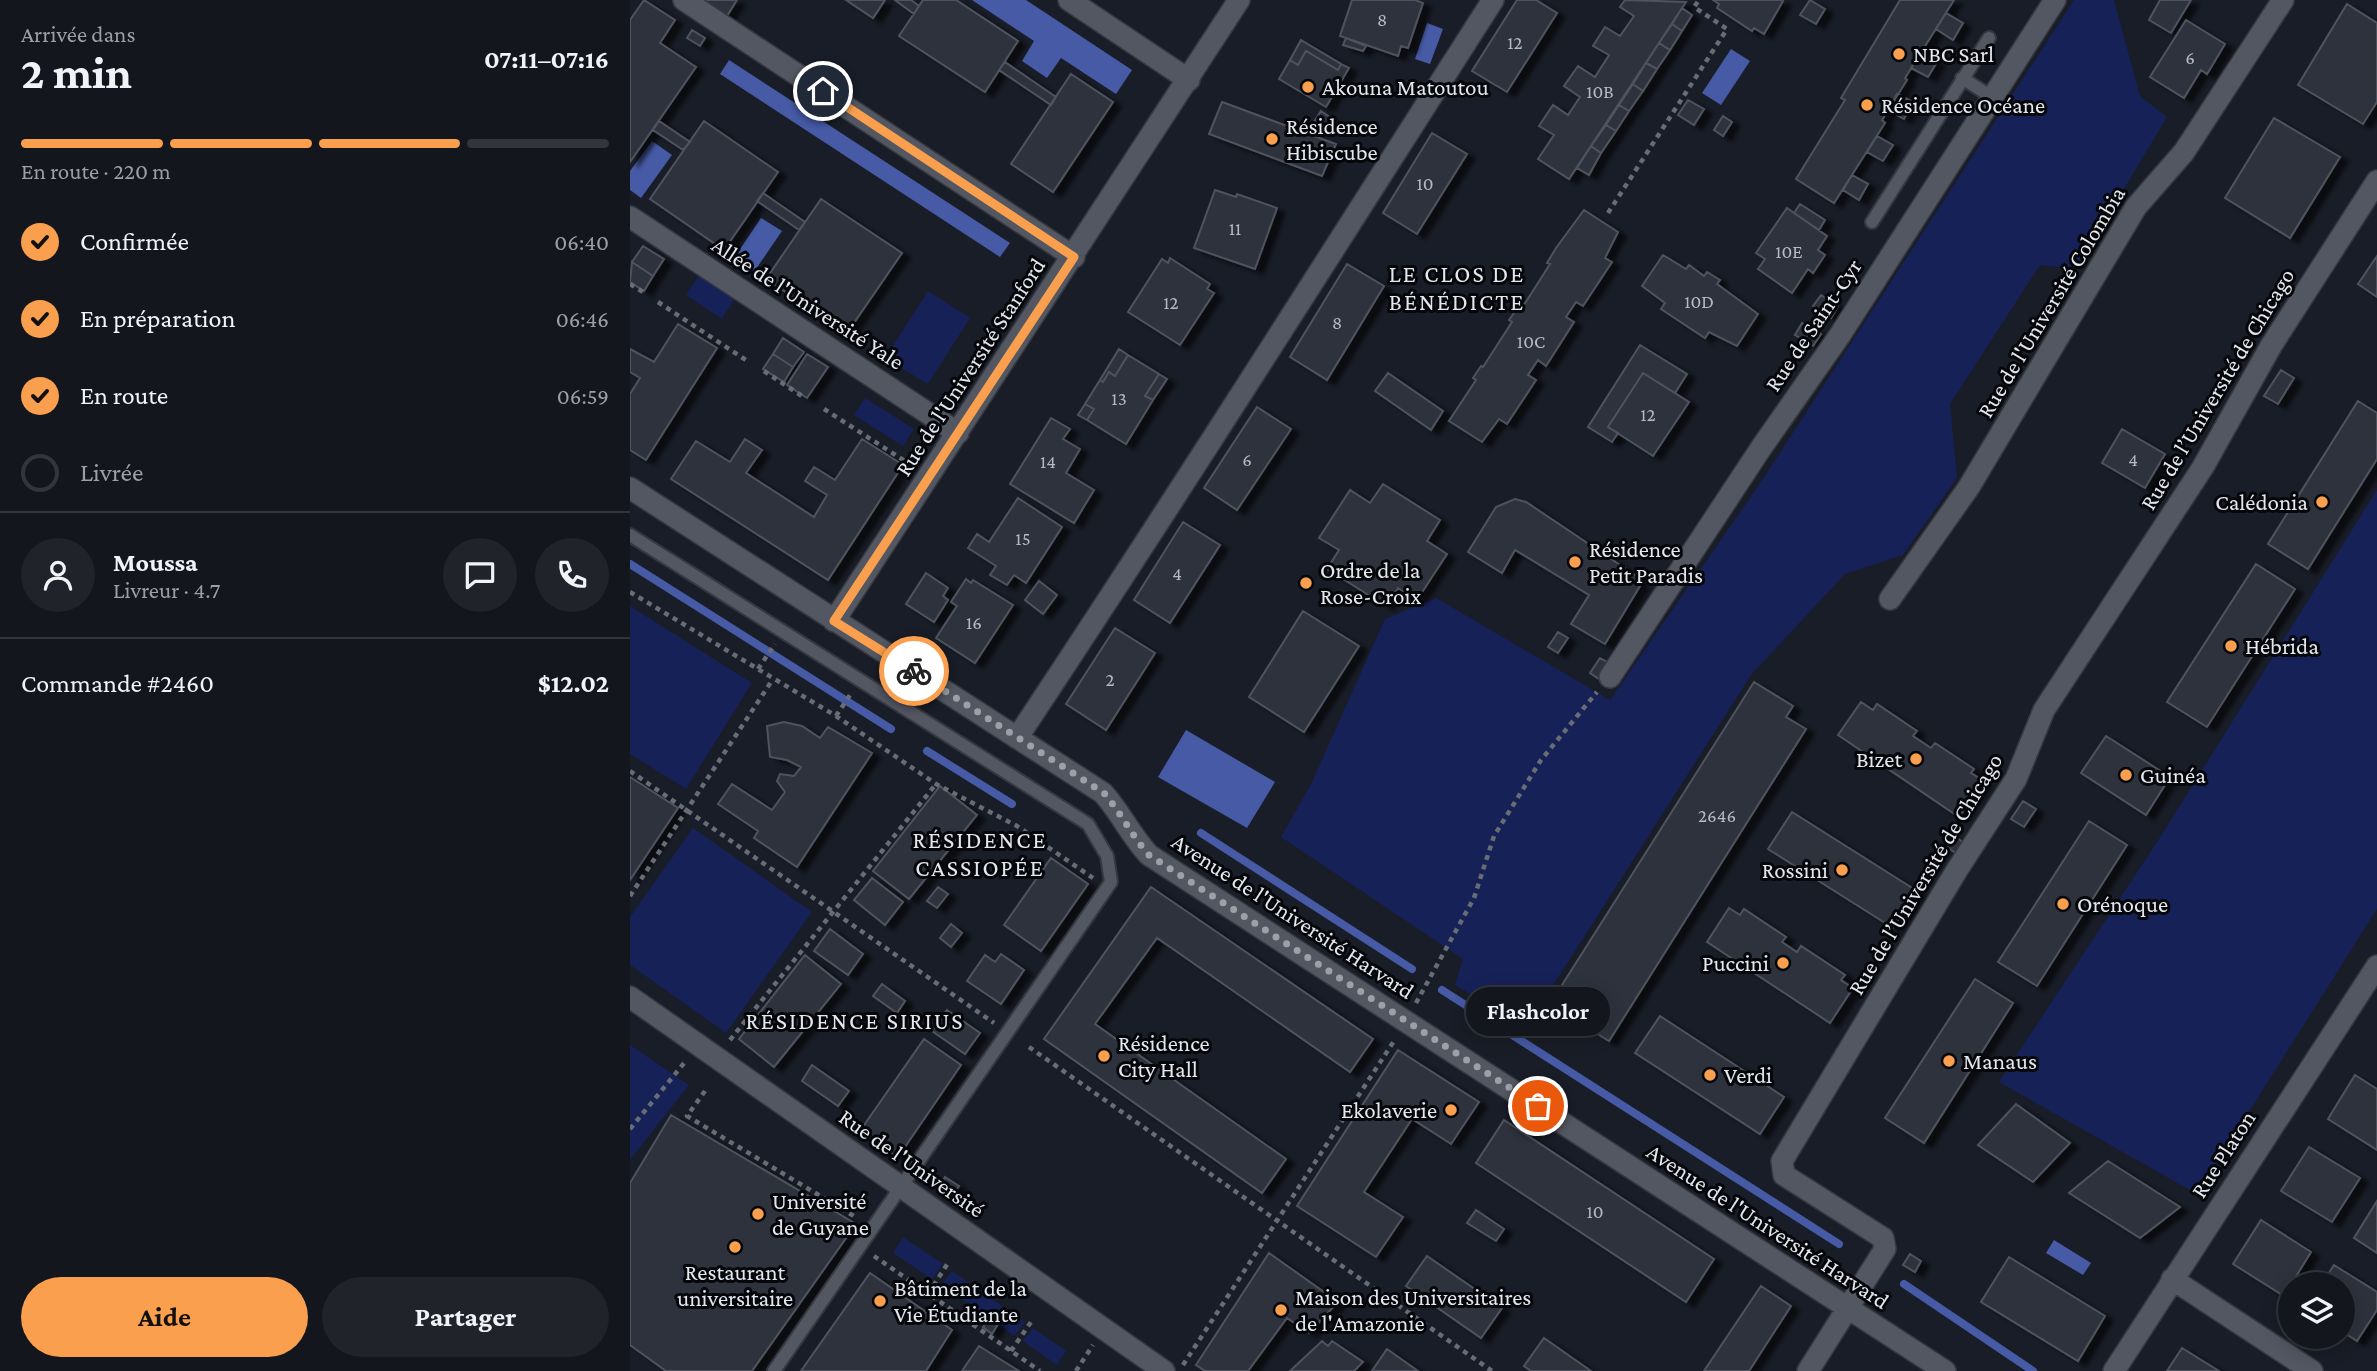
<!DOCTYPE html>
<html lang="fr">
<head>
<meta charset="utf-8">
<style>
  :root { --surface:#13161d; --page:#20232a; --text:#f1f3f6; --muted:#9d9fa4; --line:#32353b; --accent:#f99f4d }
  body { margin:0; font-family:"Crimson Pro",serif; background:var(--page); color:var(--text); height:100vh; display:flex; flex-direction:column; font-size:26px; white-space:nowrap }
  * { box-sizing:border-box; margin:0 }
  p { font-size:23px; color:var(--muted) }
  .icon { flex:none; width:38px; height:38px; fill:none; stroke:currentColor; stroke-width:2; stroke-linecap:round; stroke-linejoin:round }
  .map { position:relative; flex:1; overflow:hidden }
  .details { display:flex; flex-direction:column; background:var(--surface); width:630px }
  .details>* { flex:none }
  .tools { position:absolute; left:1648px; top:1272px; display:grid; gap:14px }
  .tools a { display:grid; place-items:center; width:77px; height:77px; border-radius:50%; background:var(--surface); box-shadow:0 4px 18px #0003,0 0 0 2px var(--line); font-size:35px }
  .pin { position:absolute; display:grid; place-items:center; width:60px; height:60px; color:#fff; margin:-30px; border:4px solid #fff; border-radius:50%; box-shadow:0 2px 7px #0007 }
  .courier { position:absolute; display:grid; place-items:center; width:70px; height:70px; margin:-35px; border:5px solid #f99f4d; border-radius:50%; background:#fff; color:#222; box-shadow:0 2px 9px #0007 }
  .bubble { position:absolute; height:49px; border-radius:24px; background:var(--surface); box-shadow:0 4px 18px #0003,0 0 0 2px var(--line); font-size:23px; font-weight:700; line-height:49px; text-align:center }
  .headline em { font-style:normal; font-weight:700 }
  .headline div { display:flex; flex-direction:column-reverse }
  .headline { display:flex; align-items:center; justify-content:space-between; height:119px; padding:0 21px }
  h1 { font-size:46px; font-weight:700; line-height:52px }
  .bar { display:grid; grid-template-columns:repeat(4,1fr); gap:10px 7px; align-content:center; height:84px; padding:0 21px }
  .bar i { height:9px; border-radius:5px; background:var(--line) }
  .bar .on { background:var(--accent) }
  .bar p { grid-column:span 4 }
  .line { display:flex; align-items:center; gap:18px; padding:0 21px; border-top:2px solid var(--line) }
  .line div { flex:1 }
  .round { display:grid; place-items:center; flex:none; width:74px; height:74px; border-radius:37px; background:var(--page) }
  ol { padding:0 21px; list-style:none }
  li { display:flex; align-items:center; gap:21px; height:77px }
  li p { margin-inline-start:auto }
  li .icon { padding:7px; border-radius:50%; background:var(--accent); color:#111; stroke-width:4 }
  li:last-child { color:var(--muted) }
  li i { width:38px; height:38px; border:4px solid var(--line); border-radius:50% }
  .button { display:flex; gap:14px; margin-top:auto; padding:14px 21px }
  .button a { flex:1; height:80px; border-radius:42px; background:var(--accent); color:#111; font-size:28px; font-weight:700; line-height:80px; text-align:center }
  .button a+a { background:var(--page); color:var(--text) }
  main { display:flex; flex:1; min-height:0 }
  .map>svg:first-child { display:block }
  .green { fill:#162157 }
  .water { fill:#465aa5 }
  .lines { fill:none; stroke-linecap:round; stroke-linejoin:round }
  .stream { stroke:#465aa5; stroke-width:8 }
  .building { fill:#2e313c; stroke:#4f535e; stroke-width:2; filter:url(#shadow) }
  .lane-casing { stroke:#363840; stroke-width:16 }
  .street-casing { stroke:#363840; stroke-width:24 }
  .path { stroke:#686c74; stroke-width:4.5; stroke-dasharray:5 5; stroke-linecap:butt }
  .lane { stroke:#535762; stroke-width:12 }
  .street { stroke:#535762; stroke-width:21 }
  .done { stroke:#9ea0a8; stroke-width:7; stroke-dasharray:0 12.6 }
  .route { stroke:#f99f4d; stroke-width:9 }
  .poi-dot { fill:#f99f4d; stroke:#06070b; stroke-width:2.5 }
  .labels { text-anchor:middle; stroke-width:6; stroke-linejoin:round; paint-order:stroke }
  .number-label { font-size:19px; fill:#b7bac2 }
  .poi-label { font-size:23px; fill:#e5e7ee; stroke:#06070b; text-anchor:start }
  .street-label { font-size:23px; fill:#e5e7ee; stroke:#06070b }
  .neighbourhood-label { font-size:24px; letter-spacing:2px; fill:#e5e7ee; stroke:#06070b }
</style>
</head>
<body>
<main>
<section class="details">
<div class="headline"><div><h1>2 min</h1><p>Arrivée dans</p></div><em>07:11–07:16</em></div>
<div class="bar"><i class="on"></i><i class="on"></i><i class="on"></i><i></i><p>En route · 220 m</p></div>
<ol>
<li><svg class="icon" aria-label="check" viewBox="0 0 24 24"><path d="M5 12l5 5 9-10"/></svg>Confirmée<p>06:40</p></li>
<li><svg class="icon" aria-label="check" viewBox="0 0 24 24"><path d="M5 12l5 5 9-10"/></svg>En préparation<p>06:46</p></li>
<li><svg class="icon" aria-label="check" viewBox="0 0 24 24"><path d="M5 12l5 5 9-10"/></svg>En route<p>06:59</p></li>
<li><i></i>Livrée</li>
</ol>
<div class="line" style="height:126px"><a class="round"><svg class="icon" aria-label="person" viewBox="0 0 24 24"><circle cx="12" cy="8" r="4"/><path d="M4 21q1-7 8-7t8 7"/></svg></a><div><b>Moussa</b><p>Livreur · 4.7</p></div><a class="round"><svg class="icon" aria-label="chat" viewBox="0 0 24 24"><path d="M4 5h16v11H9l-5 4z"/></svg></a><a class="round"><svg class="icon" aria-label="phone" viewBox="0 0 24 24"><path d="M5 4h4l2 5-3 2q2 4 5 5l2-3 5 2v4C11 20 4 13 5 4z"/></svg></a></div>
<div class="line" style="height:91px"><div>Commande #2460</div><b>$12.02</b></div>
<div class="button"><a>Aide</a><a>Partager</a></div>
</section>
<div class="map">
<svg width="1747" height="1371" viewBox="0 0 1747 1371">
  <defs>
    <filter id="shadow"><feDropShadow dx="8" dy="4.5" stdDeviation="2" flood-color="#0009"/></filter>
  </defs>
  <rect width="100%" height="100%" fill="#191d27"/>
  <path class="green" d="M1444,0H1484L1510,96L1537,117L1446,269L1410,265L1320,404L1327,478L1273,555L1215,574L1121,675L896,1028L825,985L833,959L651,837L681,784L755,619L806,598L980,700L1129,485Z
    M69,275L105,298L92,319L56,295Z
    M298,291L340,318L298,384L255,358Z
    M235,398L284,429L273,446L224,415Z
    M1747,490V909L1567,1194L1369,1082L1529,839Z
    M0,606L122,683L56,789L0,754Z
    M63,828L182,912L96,1033L0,965V917Z
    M0,1045L59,1085L0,1160Z
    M273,1237L313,1264L302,1279L263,1253Z
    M322,1271L395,1322L384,1336L311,1285Z
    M403,1328L436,1351L427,1365L393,1341Z"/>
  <path class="water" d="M342,0H396L502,70L486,94L431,58L417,78L392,61L404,41Z
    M797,23L813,29L800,64L785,59Z
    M1101,49L1120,61L1091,105L1072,93Z
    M99,60L380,243L370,257L90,74Z
    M22,141L42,155L11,198L0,190V171Z
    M131,218L152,231L124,272L104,258Z
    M556,730L645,782L617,828L528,777Z
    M1424,1240L1461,1263L1453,1275L1416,1253Z"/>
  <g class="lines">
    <path class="stream" d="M0,564L261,729
      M297,751L382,804
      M571,833L782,969
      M812,990L1209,1244
      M1274,1284L1403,1371"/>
  </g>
  <path class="building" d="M14,0L45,20L30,43L66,67L0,162V20Z
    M65,0H107L95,19Z
    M216,0H255L243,18Z
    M265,0H281L289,6L284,14Z
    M293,0H326L388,41L355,92L269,36Z
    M722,0H785L793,3L778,48L771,46L768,56L710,36Z
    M887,0H906L927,13L877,92L842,71Z
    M995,0L1056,2L939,179L908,159L924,135L909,126L923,105L938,115L950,97L934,86L948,66L965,77L979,55L963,46L975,27L990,36L1004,16L990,7Z
    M1083,0H1151L1153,1L1134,34L1124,28L1122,31L1087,8L1089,4Z
    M1180,0L1195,9L1186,24L1170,15Z
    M1270,0H1324L1275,78L1277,80L1252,120L1255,123L1204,203L1166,179L1215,100L1211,98Z
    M1530,0H1561L1541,33L1519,20Z
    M1717,4L1747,23V102L1733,124L1668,85Z
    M1052,8L1062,15L1052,31L1042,24Z
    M1316,13L1333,23L1323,40L1306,29Z
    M1556,20L1595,44L1577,74L1571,70L1554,98L1520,77Z
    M1042,24L1052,31L1040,50L1029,43Z
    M62,30L75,38L70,46L57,38Z
    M716,38L736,46L733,51L713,45Z
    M671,40L711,64L708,70L676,51L668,65L660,60Z
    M1029,43L1040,50L1027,69L1016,63Z
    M676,51L708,70L711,64L719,68L696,107L649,79L660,60L668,65Z
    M1290,52L1307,62L1298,77L1281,68Z
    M375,62L426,97L421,105L369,70Z
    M1016,63L1027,69L1013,91L1003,84Z
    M441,74L483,102L423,192L381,164Z
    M1003,84L1013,91L999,111L989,105Z
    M1267,94L1283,102L1274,119L1258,110Z
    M1058,100L1074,109L1064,125L1048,115Z
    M592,102L706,144L692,176L579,134Z
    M989,105L999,111L986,131L976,125Z
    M691,111L704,120L698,131L684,122Z
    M1093,116L1102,122L1093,136L1084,130Z
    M1644,118L1710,157L1660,238L1595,198Z
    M29,121L60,142L53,150L23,130Z
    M74,121L148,172L94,250L20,199Z
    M976,125L986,131L971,153L961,146Z
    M802,133L837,154L787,234L753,213Z
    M1247,136L1263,145L1253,161L1237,152Z
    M961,146L971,153L959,175L947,168Z
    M1222,175L1238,184L1229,200L1213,190Z
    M585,190L606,197L607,194L647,208L625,269L564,248Z
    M133,193L175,222L169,230L127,201Z
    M191,199L272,253L217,333L136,279Z
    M1170,204L1195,220L1189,230L1164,213Z
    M1157,208L1197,236L1188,250L1195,255L1183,273L1178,269L1162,293L1128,269L1135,259L1126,253Z
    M954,210L988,232L975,258L982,262L953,306L946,302L936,317L944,322L916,366L908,360L898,375L906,380L877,424L869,419L852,442L819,421L846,380L843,378L851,366L853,367L882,322L879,320L889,306L892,308L920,264L917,263L926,248Z
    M13,246L34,259L23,276L2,262Z
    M1033,255L1056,269L1059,265L1074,276L1077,272L1090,280L1087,284L1128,314L1107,346L1079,332L1075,338L1031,309L1035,303L1012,286Z
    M1747,256V297L1728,284Z
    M540,258L580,284L577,289L584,293L550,345L498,312L532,259L538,263Z
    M2,262L23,276L14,291L0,282Z
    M717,264L754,286L697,380L660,357Z
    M1191,295L1208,306L1201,318L1183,306Z
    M1172,323L1191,334L1183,346L1165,335Z
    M48,324L87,348L16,460L0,450V394L10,378L0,372V349L24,362Z
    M153,338L174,352L163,367L143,354Z
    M1010,345L1057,374L1045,393L1013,373L978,427L988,433L982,442L958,427Z
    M489,349L498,355L485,376L479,372L473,382L470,380Z
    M143,354L163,367L154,382L133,369Z
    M177,354L198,367L177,398L157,385Z
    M498,355L529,374L515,396L523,400L496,444L457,420L464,409L455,404L470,380L473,382L479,372L485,376Z
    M1651,370L1664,378L1648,404L1634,396Z
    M758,373L813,411L801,430L745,391Z
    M1013,373L1059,402L1023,456L978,427Z
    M529,374L537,379L523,400L515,396Z
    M1728,401L1747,413V459L1678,569L1638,544Z
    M455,404L464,409L457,420L448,415Z
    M627,407L661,429L607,510L574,488Z
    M421,418L440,429L433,439L450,449L436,473L464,490L444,523L380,484Z
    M1492,429L1535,454L1515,488L1472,463Z
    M115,439L132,450L116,473L184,517L197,495L175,481L184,467L205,480L232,439L273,465L198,580L41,479L66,441L100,462Z
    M753,484L810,520L797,541L817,554L787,600L768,588L756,606L697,569L709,550L689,538L720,490L740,503Z
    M388,498L432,527L396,583L384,575L377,585L360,575L366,566L338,548L347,534L359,542Z
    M885,499L896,502L1008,577L1010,586L975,644L941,624L959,595L885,550L872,573L838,552L866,507Z
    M553,522L590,545L540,623L504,600Z
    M1626,564L1665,589L1577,727L1537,702Z
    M296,573L318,588L313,596L318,600L304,622L276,604Z
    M336,579L341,583L343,580L383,605L345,663L306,638L327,606L321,602Z
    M409,581L427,595L413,614L395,600Z
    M673,611L729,646L674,732L619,697Z
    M485,628L525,653L476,730L436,704Z
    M928,632L938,638L928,653L918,647Z
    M970,658L979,663L969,679L960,673Z
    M1124,682L1163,706L1156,717L1176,729L979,1041L920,1004Z
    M1231,702L1243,710L1247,704L1287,731L1283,736L1301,748L1305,743L1344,769L1341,773L1354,781L1329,817L1208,735Z
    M154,722L172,726L190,738L198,727L242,753L167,867L124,838L128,831L88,804L102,784L142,810L155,792L147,781L150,774L164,776L171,767L157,760L140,757L137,726Z
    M1476,736L1540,777L1516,815L1451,773Z
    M0,777L48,808L0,880Z
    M310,786L347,815L279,899L243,871Z
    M1393,801L1406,809L1394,827L1381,819Z
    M1162,812L1287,891L1263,928L1138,849Z
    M1459,821L1497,845L1407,986L1368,962Z
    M1324,836L1337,845L1330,856L1317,847Z
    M421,858L458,884L411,951L374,925Z
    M242,878L273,902L255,925L224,900Z
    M308,887L318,894L307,908L297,901Z
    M521,887L743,1039L720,1072L527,938L465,1024L656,1159L632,1193L414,1039Z
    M1099,908L1110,915L1114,909L1156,937L1152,942L1167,952L1171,946L1215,975L1211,980L1223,988L1200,1023L1077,942Z
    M321,924L332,933L321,947L310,938Z
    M200,929L233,954L218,975L184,951Z
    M371,954L394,970L371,1004L337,981L355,955L365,962Z
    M175,955L211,984L144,1067L109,1039Z
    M1345,979L1383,1003L1294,1143L1255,1118Z
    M252,984L275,1001L267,1013L243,996Z
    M317,1010L350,1033L335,1054L302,1031Z
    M1030,1016L1154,1097L1130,1134L1005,1053Z
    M294,1039L331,1065L268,1157L230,1131Z
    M768,1050L849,1102L821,1144L782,1119L734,1192L773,1217L746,1257L667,1206Z
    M182,1065L219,1091L208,1106L172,1081Z
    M1725,1075L1747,1089V1150L1698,1119Z
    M1386,1104L1440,1143L1403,1182L1348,1145Z
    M41,1115L226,1224L122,1371H36L0,1345V1183Z
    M874,1120L1084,1259L1056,1302L846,1163Z
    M1679,1147L1730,1178L1702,1222L1651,1191Z
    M1478,1161L1550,1207L1510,1238L1439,1193Z
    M315,1177L329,1186L323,1195L310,1186Z
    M1747,1201V1253L1724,1238Z
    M846,1210L874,1229L866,1241L837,1223Z
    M1631,1220L1681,1252L1654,1296L1603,1264Z
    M639,1253L708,1302L679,1333L657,1318L618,1371H575L566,1365Z
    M1280,1254L1291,1261L1285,1272L1273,1265Z
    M797,1256L872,1308L851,1338L776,1286Z
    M1379,1257L1475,1316L1448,1361L1351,1302Z
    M1704,1265L1747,1292V1310L1727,1341L1713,1332V1284H1692Z
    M240,1273L322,1330L296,1371H171Z
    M1131,1286L1161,1306L1119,1371H1074Z
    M360,1318L368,1324L362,1334L353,1327Z
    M914,1338L961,1371H901L894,1366Z
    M692,1341L698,1346L702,1341L733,1362L724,1371H660Z
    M349,1346L389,1371H332Z
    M1552,1348L1589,1371H1537Z
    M757,1349L788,1371H742Z"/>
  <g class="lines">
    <g class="lane-casing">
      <path id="lane" d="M1332,78L1362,97
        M1242,222L1359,38
        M0,535L458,824L477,856L481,882L144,1371"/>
    </g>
    <g class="street-casing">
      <path id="street" d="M54,0L444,257
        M439,0L559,80
        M0,217L328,433
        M0,488L473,793C491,813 501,836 519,855L1315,1371
        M1260,599L1339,487L1506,207L1554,152L1653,0
        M204,621L609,0
        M980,677L1131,448L1210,335L1425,0
        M387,738C549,494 705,247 863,0
        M0,997L534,1371
        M1542,1279L1682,1371
        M1178,1371L1255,1249L1253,1238L1154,1175L1152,1161L1327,870L1386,779L1414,710L1573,467L1641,346L1747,181
        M1484,1371L1747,966"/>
    </g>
    <path class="path" d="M978,213L1097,29L1064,7L1069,0
      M0,284L13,292
      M28,302L116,360
      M134,371L175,398
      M194,409L281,465
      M0,592L206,716L306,784L387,826L463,878
      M128,669L145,644
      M206,716L220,695
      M0,771L364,1023
      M0,896L143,679
      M786,1003L844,898L864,836L911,760L967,692
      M100,1040L306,784
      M399,1047L862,1371
      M75,1091L57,1116L227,1218
      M0,1129L55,1062
      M244,1256L410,1371
      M298,1294L318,1263
      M381,1351L401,1322
      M553,1365L764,1041
      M446,1371L463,1345"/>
    <use href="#lane" class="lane"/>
    <use href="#street" class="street"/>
  </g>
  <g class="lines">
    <path class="done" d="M284,671L474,793C491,813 502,836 519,855L908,1106"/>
    <path class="route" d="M193,91L444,257L204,621L284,671"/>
  </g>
  <g class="poi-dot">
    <circle cx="1269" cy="54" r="7"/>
    <circle cx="678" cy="87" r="7"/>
    <circle cx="1237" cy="105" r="7"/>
    <circle cx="642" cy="139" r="7"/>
    <circle cx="1692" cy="502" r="7"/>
    <circle cx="945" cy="562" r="7"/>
    <circle cx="676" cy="583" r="7"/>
    <circle cx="1601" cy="646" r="7"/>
    <circle cx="1286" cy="759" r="7"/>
    <circle cx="1496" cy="775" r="7"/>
    <circle cx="1212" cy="870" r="7"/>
    <circle cx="1433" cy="904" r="7"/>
    <circle cx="1153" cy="963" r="7"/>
    <circle cx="474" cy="1056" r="7"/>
    <circle cx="1319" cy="1061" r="7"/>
    <circle cx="1080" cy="1075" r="7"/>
    <circle cx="821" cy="1110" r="7"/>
    <circle cx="128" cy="1214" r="7"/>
    <circle cx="105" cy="1247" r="7"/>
    <circle cx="250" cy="1301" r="7"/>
    <circle cx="651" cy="1310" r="7"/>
  </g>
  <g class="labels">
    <g class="number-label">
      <text x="752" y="26">8</text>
      <text x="885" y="49">12</text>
      <text x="1560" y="64">6</text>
      <text x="970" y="98">10B</text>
      <text x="795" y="190">10</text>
      <text x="605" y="235">11</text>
      <text x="1159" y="258">10E</text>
      <text x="1069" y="308">10D</text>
      <text x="541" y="309">12</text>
      <text x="707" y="329">8</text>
      <text x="901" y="348">10C</text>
      <text x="489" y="405">13</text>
      <text x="1018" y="421">12</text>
      <text x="617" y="466">6</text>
      <text x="1503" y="466">4</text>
      <text x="418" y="468">14</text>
      <text x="393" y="545">15</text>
      <text x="547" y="580">4</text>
      <text x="344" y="629">16</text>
      <text x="480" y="686">2</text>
      <text x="1087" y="822">2646</text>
      <text x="965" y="1218">10</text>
    </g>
    <g class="poi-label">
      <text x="1283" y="62">NBC Sarl</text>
      <text x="692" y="95">Akouna Matoutou</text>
      <text x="1251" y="113">Résidence Océane</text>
      <text x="656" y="134">Résidence<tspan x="656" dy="26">Hibiscube</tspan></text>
      <text x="1678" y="510" text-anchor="end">Calédonia</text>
      <text x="959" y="557">Résidence<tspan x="959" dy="26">Petit Paradis</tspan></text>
      <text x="690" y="578">Ordre de la<tspan x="690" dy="26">Rose-Croix</tspan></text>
      <text x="1615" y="654">Hébrida</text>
      <text x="1272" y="767" text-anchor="end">Bizet</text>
      <text x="1510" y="783">Guinéa</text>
      <text x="1198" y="878" text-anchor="end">Rossini</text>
      <text x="1447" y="912">Orénoque</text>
      <text x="1139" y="971" text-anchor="end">Puccini</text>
      <text x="488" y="1051">Résidence<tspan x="488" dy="26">City Hall</tspan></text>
      <text x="1333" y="1069">Manaus</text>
      <text x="1094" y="1083">Verdi</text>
      <text x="807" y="1118" text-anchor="end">Ekolaverie</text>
      <text x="142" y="1209">Université<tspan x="142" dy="26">de Guyane</tspan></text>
      <text x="105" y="1280" text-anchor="middle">Restaurant<tspan x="105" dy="26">universitaire</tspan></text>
      <text x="264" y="1296">Bâtiment de la<tspan x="264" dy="26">Vie Étudiante</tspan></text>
      <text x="665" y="1305">Maison des Universitaires<tspan x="665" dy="26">de l'Amazonie</tspan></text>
    </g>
    <g class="street-label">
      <text transform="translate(1421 302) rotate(-59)" y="8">Rue de l'Université Colombia</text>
      <text transform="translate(178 303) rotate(33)" y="8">Allée de l'Université Yale</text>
      <text transform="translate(1183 325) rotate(-56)" y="8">Rue de Saint-Cyr</text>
      <text transform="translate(340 367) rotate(-57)" y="8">Rue de l'Université Stanford</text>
      <text transform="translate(1587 389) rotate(-59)" y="8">Rue de l’Université de Chicago</text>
      <text transform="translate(1295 874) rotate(-59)" y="8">Rue de l’Université de Chicago</text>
      <text transform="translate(663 916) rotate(33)" y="8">Avenue de l'Université Harvard</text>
      <text transform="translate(1593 1154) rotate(-57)" y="8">Rue Platon</text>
      <text transform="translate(282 1163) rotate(35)" y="8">Rue de l'Université</text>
      <text transform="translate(1138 1226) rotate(33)" y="8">Avenue de l'Université Harvard</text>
    </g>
    <g class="neighbourhood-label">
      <text x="827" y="282">LE CLOS DE<tspan x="827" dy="28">BÉNÉDICTE</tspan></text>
      <text x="350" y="848">RÉSIDENCE<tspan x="350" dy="28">CASSIOPÉE</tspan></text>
      <text x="225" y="1029">RÉSIDENCE SIRIUS</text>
    </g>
  </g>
</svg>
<div class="tools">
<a><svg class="icon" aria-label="layers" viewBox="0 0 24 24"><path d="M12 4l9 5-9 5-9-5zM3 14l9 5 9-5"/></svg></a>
</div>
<div class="pin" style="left:908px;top:1106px;background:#ea580c"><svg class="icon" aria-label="bag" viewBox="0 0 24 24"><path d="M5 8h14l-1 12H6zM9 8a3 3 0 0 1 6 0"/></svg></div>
<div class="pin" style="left:193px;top:91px;background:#1f2937"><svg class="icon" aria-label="home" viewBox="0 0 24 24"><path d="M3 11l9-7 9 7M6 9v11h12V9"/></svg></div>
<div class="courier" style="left:284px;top:671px"><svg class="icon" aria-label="bike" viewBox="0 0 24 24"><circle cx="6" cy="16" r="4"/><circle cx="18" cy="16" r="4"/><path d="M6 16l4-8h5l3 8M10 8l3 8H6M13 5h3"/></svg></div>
<div class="bubble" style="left:836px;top:987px;width:144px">Flashcolor</div>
</div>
</main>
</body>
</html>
